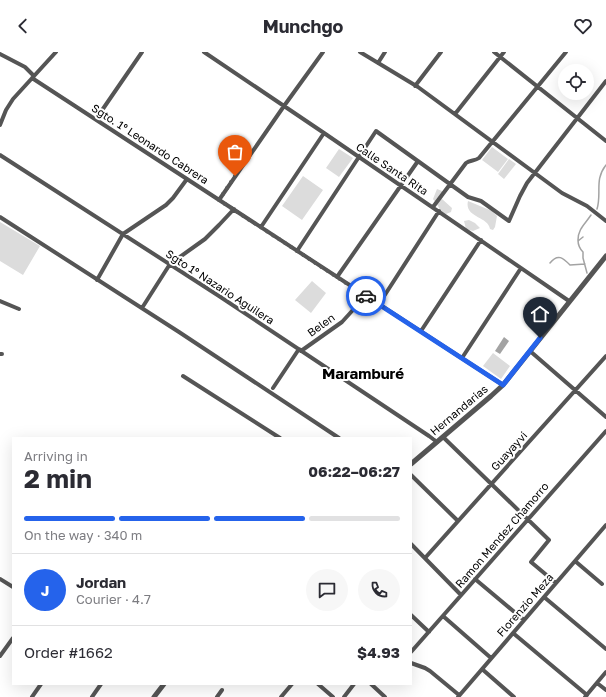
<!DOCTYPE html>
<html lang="en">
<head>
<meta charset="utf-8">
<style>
  :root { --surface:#fff; --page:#f7f7f7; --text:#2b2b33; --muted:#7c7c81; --line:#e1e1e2; --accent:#2563eb }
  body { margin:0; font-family:"Golos Text",sans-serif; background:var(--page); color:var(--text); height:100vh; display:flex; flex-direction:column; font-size:15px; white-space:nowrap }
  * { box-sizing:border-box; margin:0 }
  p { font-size:13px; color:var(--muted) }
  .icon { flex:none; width:22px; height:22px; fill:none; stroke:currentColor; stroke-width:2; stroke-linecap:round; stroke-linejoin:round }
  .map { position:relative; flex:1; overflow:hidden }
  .side { position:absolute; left:12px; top:385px; width:400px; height:248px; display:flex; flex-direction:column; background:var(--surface); border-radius:0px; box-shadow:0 4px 16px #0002 }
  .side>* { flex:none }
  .fabs { position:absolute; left:558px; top:12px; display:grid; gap:8px }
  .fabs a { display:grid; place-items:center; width:36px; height:36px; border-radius:50%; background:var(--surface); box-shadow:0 4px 16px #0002; font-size:20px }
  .pin { position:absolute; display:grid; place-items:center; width:34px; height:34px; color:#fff; margin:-41px -17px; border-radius:50% 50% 50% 0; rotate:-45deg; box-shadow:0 0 4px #0007 }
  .pin .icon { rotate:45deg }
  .courier { position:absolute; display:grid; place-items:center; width:40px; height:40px; margin:-20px; border:3px solid #2563eb; border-radius:50%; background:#fff; color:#222; box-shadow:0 1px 5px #0007 }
  .overview em { font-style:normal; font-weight:700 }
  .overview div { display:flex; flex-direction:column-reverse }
  .overview { display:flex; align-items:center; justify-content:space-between; height:68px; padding:0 12px }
  h1 { font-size:26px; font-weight:700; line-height:30px }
  .bar { display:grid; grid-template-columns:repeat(4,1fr); gap:6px 4px; align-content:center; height:48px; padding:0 12px }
  .bar i { height:5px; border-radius:3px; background:var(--line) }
  .bar .on { background:var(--accent) }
  .bar p { grid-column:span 4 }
  .line { display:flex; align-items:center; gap:10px; padding:0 12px; border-top:1px solid var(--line) }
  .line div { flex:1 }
  .round { display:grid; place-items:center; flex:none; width:42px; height:42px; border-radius:21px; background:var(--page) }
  header { display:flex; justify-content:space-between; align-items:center; height:52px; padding:0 12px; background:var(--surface); font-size:18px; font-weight:700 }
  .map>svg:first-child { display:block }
  .green { fill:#dcdcdc }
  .water { fill:#a3a3a3 }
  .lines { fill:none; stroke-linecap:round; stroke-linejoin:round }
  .stream { stroke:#a3a3a3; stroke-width:1.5 }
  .minor { stroke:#555; stroke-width:4 }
  .tertiary { stroke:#555; stroke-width:5 }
  .done { stroke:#595959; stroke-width:4; stroke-dasharray:0 7.2 }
  .route { stroke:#2563eb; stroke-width:5 }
  .labels { text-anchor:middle; stroke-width:4; stroke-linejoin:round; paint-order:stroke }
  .street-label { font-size:11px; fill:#000; stroke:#fff }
  .district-label { font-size:15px; font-weight:bold; fill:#000; stroke:#fff }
</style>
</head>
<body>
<header><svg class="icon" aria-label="back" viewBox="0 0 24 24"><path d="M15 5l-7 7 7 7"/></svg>Munchgo<svg class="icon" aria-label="heart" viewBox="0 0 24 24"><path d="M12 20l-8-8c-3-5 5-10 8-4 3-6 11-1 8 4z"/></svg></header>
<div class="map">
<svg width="606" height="645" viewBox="0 0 606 645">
  <rect width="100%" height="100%" fill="#fff"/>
  <path class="green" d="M492,95L508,107L498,120L482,108Z
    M339,97L353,106L339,125L326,116Z
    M509,107L516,112L504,127L498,122Z
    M303,124L323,138L302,168L282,154Z
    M437,137L442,139L443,142L442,147L452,156L451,160L446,162L441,160L438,154L433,147Z
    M468,149L492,159L497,164L495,175L493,178L490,177C488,164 464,166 468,149Z
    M469,168L475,171L480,176L473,179L466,177L464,169Z
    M0,170L40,194L23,223L0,209Z
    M312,229L326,241L311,261L295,248Z
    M493,301L510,314L501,327L483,314Z"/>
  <path class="water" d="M504,285L509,289L500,302L495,299Z"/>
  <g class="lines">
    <path class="stream" d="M597,157C602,141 594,128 606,113
      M578,189L583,185
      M550,211C558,201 563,206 570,213L585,212
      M587,221L583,206V200C579,196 578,193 578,188C578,177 585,172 591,163"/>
    <path class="minor" d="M204,0L324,81L569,249
      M360,0L418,35L562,141L587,154L606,169
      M494,0L606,89
      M0,2L25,15L34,24
      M378,11L385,0
      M32,26L503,333
      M415,34L441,0
      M455,62L504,0
      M96,67L142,0
      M0,73L6,58L13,47L56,0
      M0,103L219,244L429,384L437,390
      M219,148L284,54L323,0
      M433,155L466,111C470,108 475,109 479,106L566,0
      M0,165L179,280L339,386
      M261,175L324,81
      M297,199L376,79L468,145L481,149L509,169L520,144L527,131L606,29
      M337,225L418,109
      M97,228L123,182L166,153L173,146L187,127
      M0,249L19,257
      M379,252L439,159
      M142,256L170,212L205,187L219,173L234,157
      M421,279L481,188
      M301,299L342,270L352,259L363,242
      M530,299L606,365
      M0,302H2
      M462,306L521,216
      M183,324L280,386
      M273,336L299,297
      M443,385L549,488L531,510L556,531
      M411,423L458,469
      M411,492L461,543
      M425,506L606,304
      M575,509L602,532
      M0,527L13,535
      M475,527L524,568
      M544,545L606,597
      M411,563L429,580
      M443,564L491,606
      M513,581L587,643
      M411,600L606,379
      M0,604L13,586
      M411,611L425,616L430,619L459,643
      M482,617L514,645
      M597,631L606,638
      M318,632L333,645
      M371,632L385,645
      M32,645L41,632
      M92,645L101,632
      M217,645L222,638
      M281,645L292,632
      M344,645L354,632
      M458,645L606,473
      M585,645L606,620"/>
    <path class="tertiary" d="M411,412L491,344L503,333L606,204
      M154,645L164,632"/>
  </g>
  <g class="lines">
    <path class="done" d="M235,124L219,148L366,244"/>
    <path class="route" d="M366,244L503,333L540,286"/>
  </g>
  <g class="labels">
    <g class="street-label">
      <text transform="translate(150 92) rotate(33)" y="4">Sgto. 1º Leonardo Cabrera</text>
      <text transform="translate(392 117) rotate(34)" y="4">Calle Santa Rita</text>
      <text transform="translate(220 235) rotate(33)" y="4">Sgto 1º Nazario Aguilera</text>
      <text transform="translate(321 273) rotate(-36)" y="4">Belen</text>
      <text transform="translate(459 358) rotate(-40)" y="4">Hernandarias</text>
      <text transform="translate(509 399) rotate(-48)" y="4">Guayayvi</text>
      <text transform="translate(502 483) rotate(-49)" y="4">Ramon Mendez Chamorro</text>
      <text transform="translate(525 553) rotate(-49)" y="4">Florenzio Meza</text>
    </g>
    <g class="district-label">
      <text x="363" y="327">Maramburé</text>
    </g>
  </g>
</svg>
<div class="fabs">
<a><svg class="icon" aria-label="locate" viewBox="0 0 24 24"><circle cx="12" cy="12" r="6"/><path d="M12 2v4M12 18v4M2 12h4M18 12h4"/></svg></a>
</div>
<div class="pin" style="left:235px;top:124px;background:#ea580c"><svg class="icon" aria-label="bag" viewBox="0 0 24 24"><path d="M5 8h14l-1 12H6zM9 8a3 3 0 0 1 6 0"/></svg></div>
<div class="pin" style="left:540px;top:286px;background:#1f2937"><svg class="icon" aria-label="home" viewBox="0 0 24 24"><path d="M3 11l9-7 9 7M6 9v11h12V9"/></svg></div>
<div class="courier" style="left:366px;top:244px"><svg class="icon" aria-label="car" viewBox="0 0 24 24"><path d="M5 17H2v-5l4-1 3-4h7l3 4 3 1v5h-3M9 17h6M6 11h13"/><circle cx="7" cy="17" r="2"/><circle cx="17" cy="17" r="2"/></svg></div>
<section class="side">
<div class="overview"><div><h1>2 min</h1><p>Arriving in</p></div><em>06:22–06:27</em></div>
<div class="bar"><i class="on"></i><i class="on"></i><i class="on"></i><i></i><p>On the way · 340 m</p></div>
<div class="line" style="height:72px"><b class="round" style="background:var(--accent);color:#fff">J</b><div><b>Jordan</b><p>Courier · 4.7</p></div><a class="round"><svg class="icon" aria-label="chat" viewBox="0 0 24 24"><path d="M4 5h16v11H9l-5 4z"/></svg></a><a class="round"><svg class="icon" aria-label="phone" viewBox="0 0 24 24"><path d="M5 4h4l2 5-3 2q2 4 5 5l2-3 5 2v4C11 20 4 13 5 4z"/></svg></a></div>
<div class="line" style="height:52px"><div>Order #1662</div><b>$4.93</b></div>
</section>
</div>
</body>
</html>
